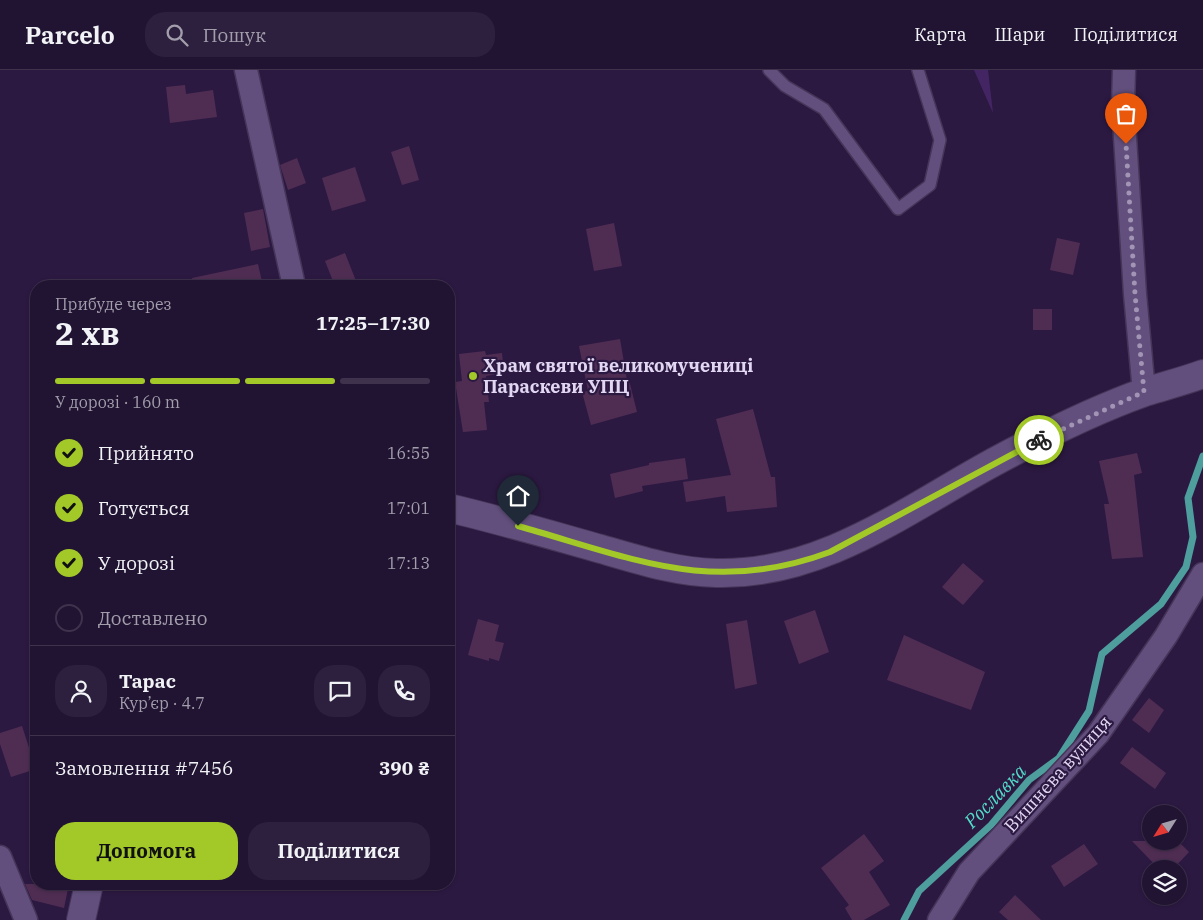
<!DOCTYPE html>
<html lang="uk">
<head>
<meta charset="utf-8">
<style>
  :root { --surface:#211332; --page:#2d203e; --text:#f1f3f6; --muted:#a29eac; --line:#3e324d; --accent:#a2c928 }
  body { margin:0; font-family:"IBM Plex Serif",serif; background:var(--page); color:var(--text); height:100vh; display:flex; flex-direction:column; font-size:19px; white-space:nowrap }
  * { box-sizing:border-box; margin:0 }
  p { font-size:16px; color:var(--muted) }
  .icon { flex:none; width:28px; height:28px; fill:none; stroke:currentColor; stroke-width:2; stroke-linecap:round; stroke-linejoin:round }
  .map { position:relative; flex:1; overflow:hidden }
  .sheet { position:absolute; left:30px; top:210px; width:425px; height:610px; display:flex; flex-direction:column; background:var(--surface); border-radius:20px; box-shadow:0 1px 4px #0004,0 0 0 1px var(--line) }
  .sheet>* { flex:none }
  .needle { width:32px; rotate:233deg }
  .buttons { position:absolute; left:1142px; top:735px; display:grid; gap:10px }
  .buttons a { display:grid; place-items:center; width:45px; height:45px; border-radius:50%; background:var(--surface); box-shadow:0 1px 4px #0004,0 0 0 1px var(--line); font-size:25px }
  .pin { position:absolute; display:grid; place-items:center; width:42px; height:42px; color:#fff; margin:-51px -21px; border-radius:50% 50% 50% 0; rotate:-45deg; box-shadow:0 0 5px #0007 }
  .pin .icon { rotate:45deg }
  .courier { position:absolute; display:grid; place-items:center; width:50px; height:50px; margin:-25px; border:4px solid #a2c928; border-radius:50%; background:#fff; color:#222; box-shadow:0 1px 6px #0007 }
  .head em { font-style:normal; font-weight:700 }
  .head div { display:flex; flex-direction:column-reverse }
  .head { display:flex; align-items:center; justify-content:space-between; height:85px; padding:0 25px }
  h1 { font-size:32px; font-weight:700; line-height:38px }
  .bar { display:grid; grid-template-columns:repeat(4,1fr); gap:8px 5px; align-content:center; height:60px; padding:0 25px }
  .bar i { height:6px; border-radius:4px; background:var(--line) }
  .bar .on { background:var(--accent) }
  .bar p { grid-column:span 4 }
  .line { display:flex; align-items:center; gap:12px; padding:0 25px; border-top:1px solid var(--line) }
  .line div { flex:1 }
  .round { display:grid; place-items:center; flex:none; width:52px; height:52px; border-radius:20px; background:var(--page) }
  ol { padding:0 25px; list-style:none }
  li { display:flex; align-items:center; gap:15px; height:55px }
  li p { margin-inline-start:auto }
  li .icon { padding:5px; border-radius:50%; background:var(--accent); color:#111; stroke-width:4 }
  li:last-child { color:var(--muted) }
  li i { width:28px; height:28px; border:2px solid var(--line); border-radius:50% }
  .action { display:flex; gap:10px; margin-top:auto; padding:10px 25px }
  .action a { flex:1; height:58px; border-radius:20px; background:var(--accent); color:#111; font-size:20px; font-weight:700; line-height:58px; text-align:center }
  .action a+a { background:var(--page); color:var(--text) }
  header { display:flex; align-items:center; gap:30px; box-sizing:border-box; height:70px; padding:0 25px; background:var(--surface); border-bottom:1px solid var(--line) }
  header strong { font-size:24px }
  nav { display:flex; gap:28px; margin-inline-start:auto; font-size:18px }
  .search { width:350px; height:45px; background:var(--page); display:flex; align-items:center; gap:12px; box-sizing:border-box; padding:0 18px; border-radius:20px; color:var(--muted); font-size:19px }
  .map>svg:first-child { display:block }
  .green { fill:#432564 }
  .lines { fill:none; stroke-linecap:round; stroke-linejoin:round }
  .stream { stroke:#4e9e9e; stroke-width:7 }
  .building { fill:#4f2d53 }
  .service-casing { stroke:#463558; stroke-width:14 }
  .minor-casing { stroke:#463558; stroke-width:25 }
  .tertiary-casing { stroke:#463558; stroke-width:30 }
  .service { stroke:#624f7d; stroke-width:11 }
  .minor { stroke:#624f7d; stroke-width:22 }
  .tertiary { stroke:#624f7d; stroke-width:28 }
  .done { stroke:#a294b4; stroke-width:5; stroke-dasharray:0 9 }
  .route { stroke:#a2c928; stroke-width:6 }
  .poi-dot { fill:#a2c928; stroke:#2c1942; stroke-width:2 }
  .labels { text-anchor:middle; stroke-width:4.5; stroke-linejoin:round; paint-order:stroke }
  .poi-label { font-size:18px; font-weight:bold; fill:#e2d7f2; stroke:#2c1942; text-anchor:start }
  .street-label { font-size:18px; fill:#e2d7f2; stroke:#2c1942 }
  .water-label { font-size:19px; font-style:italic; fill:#52dbc9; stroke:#2c1942 }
</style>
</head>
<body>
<header>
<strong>Parcelo</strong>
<div class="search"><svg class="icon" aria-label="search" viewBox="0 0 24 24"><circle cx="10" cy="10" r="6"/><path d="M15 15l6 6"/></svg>Пошук</div>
<nav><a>Карта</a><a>Шари</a><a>Поділитися</a></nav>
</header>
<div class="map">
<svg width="1203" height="850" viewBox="0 0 1203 850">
  <rect width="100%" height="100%" fill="#2c1942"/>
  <path class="green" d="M974,0H988L993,43Z"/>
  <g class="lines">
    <path class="stream" d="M904,850L919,821L991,755L1029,710L1059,688L1089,641L1102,584L1161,534L1186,497L1193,467L1188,428L1203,386"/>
  </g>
  <path class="building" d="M185,15L186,24L213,20L217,47L170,53L166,17Z
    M409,76L419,110L402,115L391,82Z
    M297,88L306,113L288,120L280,95Z
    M355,97L366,131L332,141L322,108Z
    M263,139L270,177L251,181L244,143Z
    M614,153L622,196L594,201L586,159Z
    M1057,168L1080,173L1073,205L1050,200Z
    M345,183L358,216H335L325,191Z
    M258,194L263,216H193L192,208Z
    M1033,239H1052V260H1033Z
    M620,269L627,310H629L637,342L591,355L582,322L588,321L579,276Z
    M485,281L486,285L502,283L504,303L486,306L489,332H484L487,360L463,362L455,312L462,311L459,284Z
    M753,339L771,407H775L777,437L727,442L725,426L686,432L683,412L731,405L716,349Z
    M1137,383L1142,403L1134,405L1143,487L1112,489L1104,434H1109L1099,391Z
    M685,388L688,409L642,416L643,421L615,428L610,404L649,395V393Z
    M963,493L984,511L963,535L942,517Z
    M815,540L829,582L799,594L784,551Z
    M478,549L499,555L495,571L504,573L499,591L489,588V591L468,585Z
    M747,550L757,614L735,619L726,554Z
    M904,565L985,602L971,640L887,610Z
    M1149,628L1164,640L1149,663L1132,650Z
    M22,656L36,699L11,707L0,674V663Z
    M1132,677L1166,703L1155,719L1120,693Z
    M864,764L884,791L869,802L890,835L864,850H852L845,838L849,835L821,798Z
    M1132,771H1178L1189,782L1173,799H1159Z
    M1084,774L1098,794L1064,817L1051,796Z
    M25,814H69L64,838L32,830Z
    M1015,825L1041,850H1008L999,842Z"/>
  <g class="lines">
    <g class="service-casing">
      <path id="service" d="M769,0L785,16L824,39L898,139L930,115L940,70L918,0"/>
    </g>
    <g class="minor-casing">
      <path id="minor" d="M246,0L294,216
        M1124,0L1123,36L1135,224L1144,322
        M0,787L26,850
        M939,850L969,802L1098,664L1166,566L1203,504"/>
    </g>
    <g class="tertiary-casing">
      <path id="tertiary" d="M449,438C500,450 551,465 601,479C639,490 676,502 716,503C821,506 906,440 994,392C1042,366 1094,340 1145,322C1164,316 1184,311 1203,304
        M81,850L89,814"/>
    </g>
    <use href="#service" class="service"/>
    <use href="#minor" class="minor"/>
    <use href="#tertiary" class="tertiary"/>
  </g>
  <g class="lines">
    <path class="done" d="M1039,370L1144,322L1135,224L1126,74"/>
    <path class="route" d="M518,456C632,488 712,526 830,482L1039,370"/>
  </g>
  <circle class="poi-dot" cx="473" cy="306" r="5"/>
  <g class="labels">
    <g class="poi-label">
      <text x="483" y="302">Храм святої великомучениці<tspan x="483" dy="21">Параскеви УПЦ</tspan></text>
    </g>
    <g class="street-label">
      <text transform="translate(1058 704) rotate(-48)" y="6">Вишнева вулиця</text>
    </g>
    <g class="water-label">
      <text transform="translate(995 726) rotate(-46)" y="7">Рославка</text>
    </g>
  </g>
</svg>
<div class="buttons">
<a><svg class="needle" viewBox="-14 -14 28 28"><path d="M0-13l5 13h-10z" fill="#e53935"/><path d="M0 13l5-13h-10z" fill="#a29eac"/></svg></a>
<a><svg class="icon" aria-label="layers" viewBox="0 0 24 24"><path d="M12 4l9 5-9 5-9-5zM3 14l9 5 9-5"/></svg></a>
</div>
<div class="pin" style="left:1126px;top:74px;background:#ea580c"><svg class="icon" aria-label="bag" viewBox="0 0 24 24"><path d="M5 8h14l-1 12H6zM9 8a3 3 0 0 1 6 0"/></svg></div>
<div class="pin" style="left:518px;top:456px;background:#1f2937"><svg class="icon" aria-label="home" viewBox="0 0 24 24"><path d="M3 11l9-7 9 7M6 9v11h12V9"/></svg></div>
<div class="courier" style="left:1039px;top:370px"><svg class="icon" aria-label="bike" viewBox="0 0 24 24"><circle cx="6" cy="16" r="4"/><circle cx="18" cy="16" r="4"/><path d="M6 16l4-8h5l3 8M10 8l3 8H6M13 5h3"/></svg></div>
<section class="sheet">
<div class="head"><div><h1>2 хв</h1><p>Прибуде через</p></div><em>17:25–17:30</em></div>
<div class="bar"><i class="on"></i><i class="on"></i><i class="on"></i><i></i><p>У дорозі · 160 m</p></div>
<ol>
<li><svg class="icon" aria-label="check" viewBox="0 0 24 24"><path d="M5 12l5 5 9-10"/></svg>Прийнято<p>16:55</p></li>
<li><svg class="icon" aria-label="check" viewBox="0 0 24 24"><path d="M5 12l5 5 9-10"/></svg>Готується<p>17:01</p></li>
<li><svg class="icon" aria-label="check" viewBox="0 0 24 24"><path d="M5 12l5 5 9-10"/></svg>У дорозі<p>17:13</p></li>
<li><i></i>Доставлено</li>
</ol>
<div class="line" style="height:90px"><a class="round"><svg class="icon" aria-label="person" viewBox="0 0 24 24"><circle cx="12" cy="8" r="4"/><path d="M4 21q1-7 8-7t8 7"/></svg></a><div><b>Тарас</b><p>Кур’єр · 4.7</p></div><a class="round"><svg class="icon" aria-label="chat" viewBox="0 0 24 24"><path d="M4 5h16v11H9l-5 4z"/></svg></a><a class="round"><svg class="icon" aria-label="phone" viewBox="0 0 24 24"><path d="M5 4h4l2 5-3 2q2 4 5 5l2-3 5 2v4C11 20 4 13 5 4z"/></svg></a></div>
<div class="line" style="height:65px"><div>Замовлення #7456</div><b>390 ₴</b></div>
<div class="action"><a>Допомога</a><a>Поділитися</a></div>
</section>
</div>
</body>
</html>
